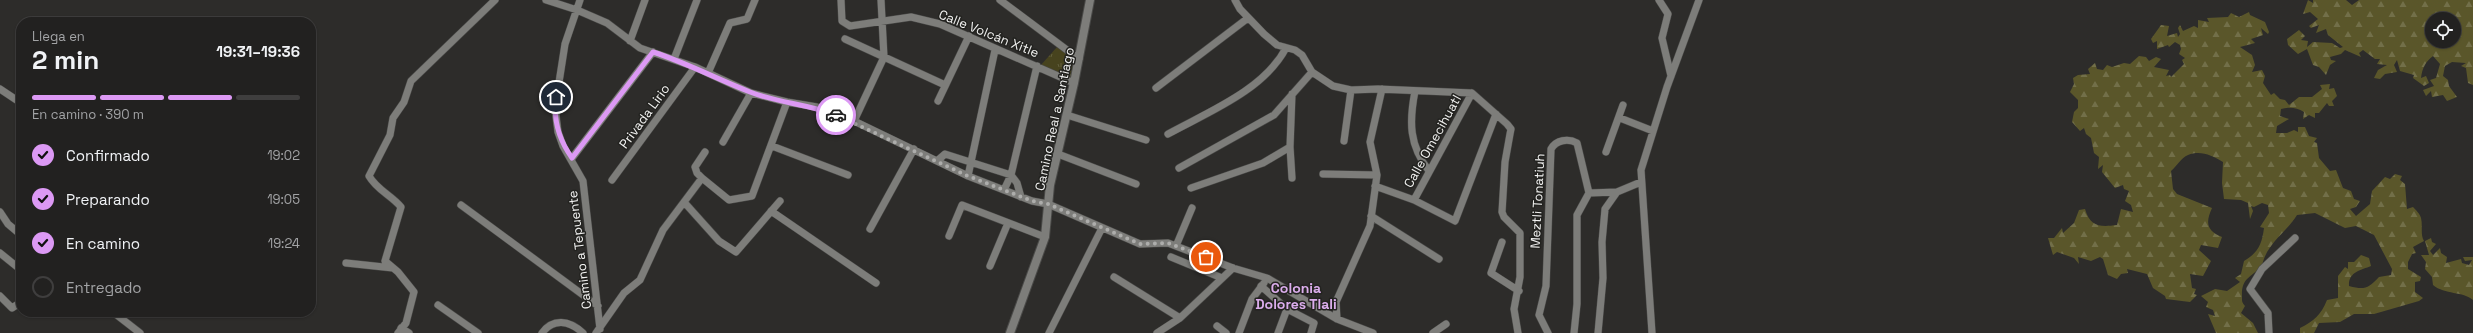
<!DOCTYPE html>
<html lang="es">
<head>
<meta charset="utf-8">
<style>
  :root { --surface:#222120; --page:#2e2e2d; --text:#f1f3f6; --muted:#a2a3a5; --line:#3f3e3e; --accent:#dc99f4 }
  body { margin:0; font-family:"Space Grotesk",sans-serif; background:var(--page); color:var(--text); height:100vh; display:flex; flex-direction:column; font-size:15px; white-space:nowrap }
  * { box-sizing:border-box; margin:0 }
  p { font-size:13px; color:var(--muted) }
  .icon { flex:none; width:22px; height:22px; fill:none; stroke:currentColor; stroke-width:2; stroke-linecap:round; stroke-linejoin:round }
  .map { position:relative; flex:1; overflow:hidden }
  .sheet { position:absolute; left:16px; top:17px; width:300px; height:300px; display:flex; flex-direction:column; background:var(--surface); border-radius:16px; box-shadow:0 1px 3px #0004,0 0 0 1px var(--line) }
  .sheet>* { flex:none }
  .fabs { position:absolute; left:2425px; top:12px; display:grid; gap:8px }
  .fabs a { display:grid; place-items:center; width:36px; height:36px; border-radius:50%; background:var(--surface); box-shadow:0 1px 3px #0004,0 0 0 1px var(--line); font-size:20px }
  .pin { position:absolute; display:grid; place-items:center; width:34px; height:34px; color:#fff; margin:-17px; border:2px solid #fff; border-radius:50%; box-shadow:0 1px 4px #0007 }
  .courier { position:absolute; display:grid; place-items:center; width:40px; height:40px; margin:-20px; border:3px solid #dc99f4; border-radius:50%; background:#fff; color:#222; box-shadow:0 1px 5px #0007 }
  .head em { font-style:normal; font-weight:700 }
  .head div { display:flex; flex-direction:column-reverse }
  .head { display:flex; align-items:center; justify-content:space-between; height:68px; padding:0 16px }
  h1 { font-size:26px; font-weight:700; line-height:30px }
  .bar { display:grid; grid-template-columns:repeat(4,1fr); gap:6px 4px; align-content:center; height:48px; padding:0 16px }
  .bar i { height:5px; border-radius:3px; background:var(--line) }
  .bar .current { background:var(--accent) }
  .bar p { grid-column:span 4 }
  ol { padding:0 16px; list-style:none }
  li { display:flex; align-items:center; gap:12px; height:44px }
  li p { margin-inline-start:auto }
  li .icon { padding:4px; border-radius:50%; background:var(--accent); color:#111; stroke-width:4 }
  li:last-child { color:var(--muted) }
  li i { width:22px; height:22px; border:2px solid var(--line); border-radius:50% }
  .map>svg:first-child { display:block }
  .grass { fill:url(#grass-tufts) }
  .forest { fill:url(#forest-firs); fill-rule:evenodd }
  .lines { fill:none; stroke-linecap:round; stroke-linejoin:round }
  .minor-casing { stroke:#4a4a48; stroke-width:8 }
  .tertiary-casing { stroke:#4a4a48; stroke-width:10 }
  .minor { stroke:#7d7d7a; stroke-width:7 }
  .tertiary { stroke:#7d7d7a; stroke-width:8 }
  .done { stroke:#adadab; stroke-width:4; stroke-dasharray:0 7.2 }
  .route { stroke:#dc99f4; stroke-width:5 }
  .labels { text-anchor:middle; stroke-width:3; stroke-linejoin:round; paint-order:stroke }
  .street-label { font-size:13px; fill:#f2f2f1; stroke:#232320 }
  .neighbourhood-label { font-size:14px; font-weight:bold; fill:#dbadec; stroke:#232320 }
</style>
</head>
<body>
<div class="map">
<svg width="2473" height="333" viewBox="0 0 2473 333">
  <defs>
    <pattern id="grass-tufts" width="24" height="20" patternUnits="userSpaceOnUse"><rect width="24" height="20" fill="#47431e"/><path d="M3 7l-1-3M5 7V3M7 7l1-3M15 17l-1-3M17 17v-4M19 17l1-3" fill="none" stroke="#625f3f"/></pattern>
    <pattern id="forest-firs" width="22" height="20" patternUnits="userSpaceOnUse"><rect width="22" height="20" fill="#5a562a"/><path d="M5 1l3.5 6h-7zM16 11l3.5 6h-7z" fill="#726f49"/></pattern>
  </defs>
  <rect width="100%" height="100%" fill="#2d2c2a"/>
  <path class="grass" d="M1057,47L1073,57L1072,80L1041,65Z"/>
  <path class="forest" d="M2308,0L2313,3V0H2346L2352,5L2359,0H2473V85L2468,83L2466,68L2461,66L2466,63L2452,62L2445,66L2443,76L2448,80L2449,86L2457,97L2447,101L2443,95L2432,97L2431,91L2426,96L2423,90L2434,86L2430,80L2436,78L2440,64L2433,56C2426,61 2422,68 2421,78L2426,76L2429,83L2424,86L2413,78L2414,75L2400,71L2397,60L2394,65L2397,72L2385,74L2380,79L2374,78L2378,70L2387,65L2377,64L2380,59H2375L2363,50L2359,53L2361,57L2345,50L2341,54L2330,57L2331,60L2336,61L2330,65L2326,75L2319,67L2313,65L2307,49L2298,54L2288,45L2287,39L2299,30L2305,36L2301,40L2308,41L2307,47L2313,42L2332,43L2340,48L2343,47L2328,35L2326,29L2316,33L2319,25L2311,28L2309,26L2318,19L2310,12L2303,14ZM2432,19H2454V41H2432Z
    M2249,12L2250,15L2265,22L2269,32L2268,34L2261,28L2263,35L2251,39L2255,43L2240,47L2252,55L2255,65L2252,72L2262,70L2265,76L2263,83L2271,95L2274,93L2280,99L2285,100L2289,105L2299,97H2312L2322,89L2320,85L2330,84L2329,89L2334,88L2337,96L2332,101L2334,106H2329L2327,103L2319,113H2315V118L2309,115L2303,119L2304,112C2296,107 2289,107 2281,109L2280,116L2289,119L2277,126L2276,133H2287L2294,130L2298,132V127H2305L2309,136L2317,138L2314,142L2317,143L2319,158L2330,171L2336,170L2343,188L2351,191L2354,199L2360,201L2356,207L2350,209L2356,216L2370,204L2372,191L2385,177L2390,179L2395,174L2402,176L2400,180L2405,184L2407,209L2413,207C2416,210 2420,214 2421,218C2423,226 2420,234 2424,241L2413,247L2416,253L2412,254L2408,262V269L2421,277L2420,281L2415,282V292L2423,298L2419,301L2374,314H2354L2340,322L2319,323L2314,333H2300V328C2314,321 2321,315 2327,300L2338,298V276L2345,267L2348,269V262H2354L2361,255L2369,258L2371,266C2361,270 2348,272 2349,286C2364,290 2368,289 2379,277L2391,275L2392,269L2374,235L2356,226L2345,228L2315,213L2297,215C2286,233 2266,244 2262,266C2249,279 2241,278 2242,298C2242,302 2242,302 2245,306L2241,313L2253,323L2258,333H2216L2208,314L2215,316L2213,310L2206,307L2208,302L2201,296L2215,289L2227,291L2240,282L2235,278L2241,274L2244,261C2258,253 2262,244 2264,228L2260,227L2269,213L2268,205L2262,203L2254,207L2251,206L2253,211L2250,219L2248,203L2241,200L2224,199L2222,183L2223,162C2212,155 2200,150 2188,155C2181,158 2177,166 2171,171L2173,189L2177,194L2212,208C2205,223 2207,231 2222,237L2218,248L2201,245L2199,250L2211,261L2203,276L2190,274L2192,288L2196,289L2194,294L2197,295L2190,302L2166,299L2165,296L2153,288L2147,274L2127,269L2128,273L2121,274L2117,279L2108,275L2103,259L2100,257L2091,261L2078,257L2079,264L2074,258L2057,252L2053,255L2048,238H2054L2062,228L2063,233L2074,223L2079,210L2085,209C2090,227 2100,227 2117,225L2121,209L2133,212L2131,205L2125,201L2129,191L2124,189L2123,185L2115,188L2102,172L2103,165L2098,169L2099,157L2094,153L2091,138L2086,134L2084,128L2080,131L2072,122L2074,112L2078,108V100L2070,92L2074,84L2073,78L2078,75L2090,74L2088,69L2095,63L2097,69L2103,70L2107,65L2112,67L2124,63L2130,64L2139,56L2146,57L2149,61L2156,57L2161,59L2154,67L2169,70L2166,76L2170,75L2171,77L2184,64L2182,60L2185,58L2179,54L2181,49L2180,45L2175,42L2169,47L2168,45L2157,49V41L2153,43L2151,39L2161,25L2169,26L2167,36L2177,33L2178,37L2180,34L2178,28L2180,25L2183,31L2194,26L2198,28V20L2209,22L2207,18L2228,17L2231,13L2239,17Z
    M2431,238L2432,242L2436,244L2430,251L2433,255L2440,248L2441,253L2447,257L2446,263L2461,259L2462,263L2469,265L2472,260L2465,261L2463,257H2473V300C2463,291 2445,295 2433,285L2432,277L2425,269L2426,262L2421,255H2429L2425,241Z"/>
  <g class="lines">
    <g class="minor-casing">
      <path id="minor" d="M546,0L577,10L607,23L640,48L695,67L751,93L787,102L817,107L854,121L968,176L1032,201L1048,204L1140,244L1168,243L1233,268L1267,278L1337,319L1373,333
        M580,0L565,44L555,108L558,132L563,146L583,181L600,329
        M841,0L842,21L850,26L911,17L940,24L1074,83
        M1000,0L1079,59
        M1235,0L1240,9L1264,34L1277,45L1295,50L1302,55L1312,72L1333,86L1351,90L1378,89L1472,93L1507,124L1511,129L1510,134L1505,162L1502,212L1504,217L1520,233V277L1514,309L1518,333
        M1659,0L1668,14L1662,38L1671,76
        M845,39L945,85
        M630,41L645,0
        M674,59L697,0
        M708,73L730,23L747,19L755,0
        M1156,88L1248,18
        M0,89L21,103
        M1415,91C1409,122 1409,145 1429,171
        M938,101L969,36
        M1067,115L1146,140
        M1620,118L1653,131
        M854,121L884,57L881,0
        M1168,134C1208,112 1264,90 1286,48
        M1344,141L1351,90
        M723,142L751,93
        M772,146L848,175
        M1290,147L1292,178
        M1606,152L1623,105
        M1058,154L1136,184
        M572,158L653,52
        M937,161L945,154L1011,175L1017,183L1021,197
        M1179,168L1274,115L1312,72
        M1323,174L1377,175
        M968,176L995,50
        M702,178L729,200L752,196L787,102
        M612,180L695,67
        M1375,186L1414,200L1455,221L1496,114
        M1191,188L1263,163L1290,147L1292,94
        M1004,190L1011,175L1037,66
        M1414,200L1472,93
        M684,202L719,241L736,252L780,201
        M461,205L598,306
        M771,211L876,283
        M0,212L8,224L21,235
        M1371,216L1439,259
        M870,229L914,149
        M949,236L962,205L1045,237
        M1502,242L1491,273L1519,291
        M1176,246L1192,208
        M0,253L21,270
        M1171,257L1222,278
        M346,263L393,268
        M990,266L1008,223
        M1114,277L1180,318
        M1261,286L1287,309L1314,323L1311,333
        M0,296L12,308L21,302
        M438,305L478,333
        M113,312L140,333
        M1337,319L1336,302L1370,226L1377,175L1370,142L1382,89
        M1217,326L1226,333
        M401,328L409,333
        M398,333L406,323L414,292L398,272L385,261L401,207C391,195 377,190 369,176L390,135L393,118L404,102L411,81L495,0
        M542,333C553,318 569,320 583,333
        M596,333L624,293L640,280L663,230L702,178L697,173L695,167L705,152
        M1049,333L1102,228
        M1157,333L1180,318L1233,268
        M1239,333L1252,299L1264,283
        M1278,333L1287,309
        M1433,333L1446,324
        M1548,333L1539,315L1546,286L1551,149C1556,140 1568,138 1577,143L1589,193
        M1574,333L1577,304V215L1589,193L1617,192
        M1598,333L1603,278L1602,242L1605,209L1617,192L1641,182
        M1652,333L1641,170L1667,87L1699,0
        M2269,333L2268,313L2250,289L2262,269L2295,238"/>
    </g>
    <g class="tertiary-casing">
      <path id="tertiary" d="M1010,333L1045,237L1050,185L1074,83L1090,0"/>
    </g>
    <use href="#minor" class="minor"/>
    <use href="#tertiary" class="tertiary"/>
  </g>
  <g class="lines">
    <path class="done" d="M836,115L968,176L1032,201L1048,204L1140,244L1168,243L1206,257"/>
    <path class="route" d="M556,97C553,120 559,140 572,158L653,52C687,63 717,79 750,92C778,103 808,104 836,115"/>
  </g>
  <g class="labels">
    <g class="street-label">
      <text transform="translate(989 33) rotate(22)" y="5">Calle Volcán Xitle</text>
      <text transform="translate(644 116) rotate(-54)" y="5">Privada Lirio</text>
      <text transform="translate(1054 119) rotate(-78)" y="5">Camino Real a Santiago</text>
      <text transform="translate(1432 141) rotate(-61)" y="5">Calle Omecihuatl</text>
      <text transform="translate(1537 201) rotate(-87)" y="5">Meztli Tonatiuh</text>
      <text transform="translate(579 250) rotate(-97)" y="5">Camino a Tepuente</text>
    </g>
    <g class="neighbourhood-label">
      <text x="1296" y="293">Colonia<tspan x="1296" dy="16">Dolores Tlali</tspan></text>
    </g>
  </g>
</svg>
<div class="fabs">
<a><svg class="icon" aria-label="locate" viewBox="0 0 24 24"><circle cx="12" cy="12" r="6"/><path d="M12 2v4M12 18v4M2 12h4M18 12h4"/></svg></a>
</div>
<div class="pin" style="left:1206px;top:257px;background:#ea580c"><svg class="icon" aria-label="bag" viewBox="0 0 24 24"><path d="M5 8h14l-1 12H6zM9 8a3 3 0 0 1 6 0"/></svg></div>
<div class="pin" style="left:556px;top:97px;background:#1f2937"><svg class="icon" aria-label="home" viewBox="0 0 24 24"><path d="M3 11l9-7 9 7M6 9v11h12V9"/></svg></div>
<div class="courier" style="left:836px;top:115px"><svg class="icon" aria-label="car" viewBox="0 0 24 24"><path d="M5 17H2v-5l4-1 3-4h7l3 4 3 1v5h-3M9 17h6M6 11h13"/><circle cx="7" cy="17" r="2"/><circle cx="17" cy="17" r="2"/></svg></div>
<section class="sheet">
<div class="head"><div><h1>2 min</h1><p>Llega en</p></div><em>19:31–19:36</em></div>
<div class="bar"><i class="current"></i><i class="current"></i><i class="current"></i><i></i><p>En camino · 390 m</p></div>
<ol>
<li><svg class="icon" aria-label="check" viewBox="0 0 24 24"><path d="M5 12l5 5 9-10"/></svg>Confirmado<p>19:02</p></li>
<li><svg class="icon" aria-label="check" viewBox="0 0 24 24"><path d="M5 12l5 5 9-10"/></svg>Preparando<p>19:05</p></li>
<li><svg class="icon" aria-label="check" viewBox="0 0 24 24"><path d="M5 12l5 5 9-10"/></svg>En camino<p>19:24</p></li>
<li><i></i>Entregado</li>
</ol>
</section>
</div>
</body>
</html>
